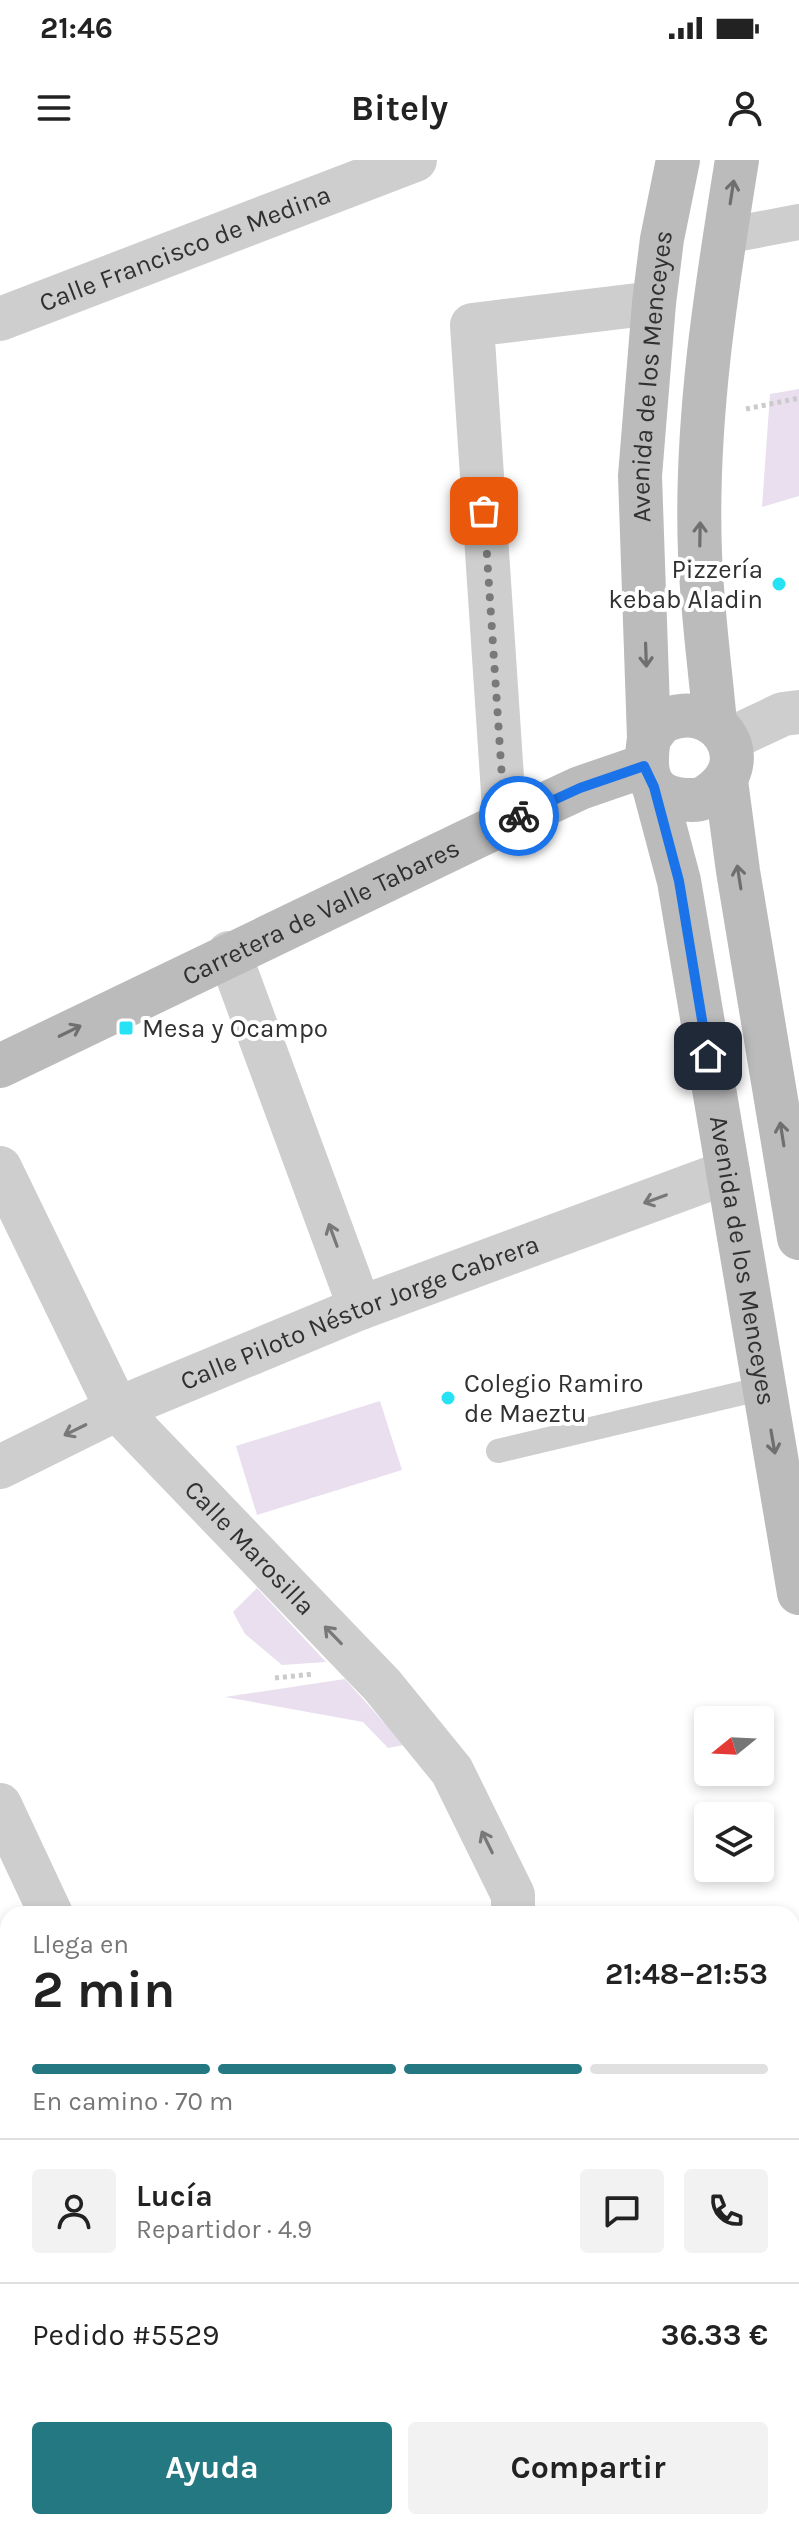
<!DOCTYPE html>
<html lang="es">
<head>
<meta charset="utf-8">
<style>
  :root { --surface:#fff; --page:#f2f2f2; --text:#222; --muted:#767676; --line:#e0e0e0; --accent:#247881 }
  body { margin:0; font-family:Karla,sans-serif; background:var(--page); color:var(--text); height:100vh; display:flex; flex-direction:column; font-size:30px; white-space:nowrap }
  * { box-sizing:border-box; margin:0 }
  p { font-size:26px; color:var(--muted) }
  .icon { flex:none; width:44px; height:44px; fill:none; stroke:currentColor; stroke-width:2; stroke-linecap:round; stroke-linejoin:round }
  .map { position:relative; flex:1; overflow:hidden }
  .drawer { position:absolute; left:0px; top:1746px; width:800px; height:624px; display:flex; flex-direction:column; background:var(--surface); border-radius:24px 24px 0 0; box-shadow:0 4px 12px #0003 }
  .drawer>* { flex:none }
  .needle { width:52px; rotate:252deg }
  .fabs { position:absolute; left:694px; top:1546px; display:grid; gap:16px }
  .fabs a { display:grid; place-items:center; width:80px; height:80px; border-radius:8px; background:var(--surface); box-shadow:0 4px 12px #0003; font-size:40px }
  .pin { position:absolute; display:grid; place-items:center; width:68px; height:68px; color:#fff; margin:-34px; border-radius:16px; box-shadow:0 4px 12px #0006 }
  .courier { position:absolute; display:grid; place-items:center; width:80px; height:80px; margin:-40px; border:6px solid #1a73e8; border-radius:50%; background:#fff; color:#222; box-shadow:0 2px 10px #0007 }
  .headline em { font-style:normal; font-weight:700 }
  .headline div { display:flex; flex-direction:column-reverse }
  .headline { display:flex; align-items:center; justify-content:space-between; height:136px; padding:0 32px }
  h1 { font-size:52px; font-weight:700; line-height:60px }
  .bar { display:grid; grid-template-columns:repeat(4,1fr); gap:12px 8px; align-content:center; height:96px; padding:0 32px }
  .bar i { height:10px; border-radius:6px; background:var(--line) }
  .bar .on { background:var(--accent) }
  .bar p { grid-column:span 4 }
  .line { display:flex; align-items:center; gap:20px; padding:0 32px; border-top:2px solid var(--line) }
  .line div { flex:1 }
  .round { display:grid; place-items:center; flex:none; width:84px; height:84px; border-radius:8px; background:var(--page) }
  .primary-button { display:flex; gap:16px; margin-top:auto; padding:16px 32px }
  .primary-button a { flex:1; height:92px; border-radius:8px; background:var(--accent); color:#fff; font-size:32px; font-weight:700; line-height:92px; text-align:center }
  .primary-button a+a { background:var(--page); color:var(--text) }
  .status { display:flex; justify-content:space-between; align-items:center; height:56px; padding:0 40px; background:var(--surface); direction:ltr }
  .status svg { height:22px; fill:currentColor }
  header { display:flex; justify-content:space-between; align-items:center; height:104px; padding:0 32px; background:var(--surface); font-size:36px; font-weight:700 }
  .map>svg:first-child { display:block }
  .green { fill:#e9dfef }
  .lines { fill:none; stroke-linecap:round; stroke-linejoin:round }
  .path { stroke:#cbcbcb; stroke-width:5; stroke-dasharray:4 4; stroke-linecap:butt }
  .service { stroke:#cecece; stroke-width:24 }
  .pedestrian { stroke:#cecece; stroke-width:36 }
  .minor { stroke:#cecece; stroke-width:44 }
  .secondary { stroke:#bbb; stroke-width:44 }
  .oneway { stroke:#6f6f6f }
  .oneway2 { stroke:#787878 }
  .done { stroke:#797979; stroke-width:8; stroke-dasharray:0 14.4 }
  .route { stroke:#1a73e8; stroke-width:10 }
  .poi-dot { fill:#27e2f5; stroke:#fff; stroke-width:3 }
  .labels { text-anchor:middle; stroke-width:8; stroke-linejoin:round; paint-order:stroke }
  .street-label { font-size:26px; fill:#313131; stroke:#fff }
  .poi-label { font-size:26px; fill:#313131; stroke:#fff; text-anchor:start }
</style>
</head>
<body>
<div class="status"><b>21:46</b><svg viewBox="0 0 49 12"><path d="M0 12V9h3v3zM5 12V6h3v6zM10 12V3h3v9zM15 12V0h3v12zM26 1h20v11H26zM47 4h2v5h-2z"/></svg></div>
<header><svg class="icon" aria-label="menu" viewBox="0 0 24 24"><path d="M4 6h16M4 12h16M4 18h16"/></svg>Bitely<svg class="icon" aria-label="person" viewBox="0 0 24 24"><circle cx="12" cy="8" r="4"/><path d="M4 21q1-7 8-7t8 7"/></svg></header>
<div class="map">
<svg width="799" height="2370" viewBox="0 0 799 2370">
  <rect width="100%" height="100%" fill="#fff"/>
  <path class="green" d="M799,229V336L762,347L770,234Z
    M380,1241L402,1310L257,1355L236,1286Z
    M257,1428L326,1502L282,1505L245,1474L233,1452Z
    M345,1519L404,1585L388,1588L363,1562L225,1537Z"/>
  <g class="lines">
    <path class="path" d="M746,249L799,238
      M275,1518L313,1514"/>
    <path class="service" d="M498,1291L764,1228"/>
    <path class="pedestrian" d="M725,76L799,62"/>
    <g class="minor">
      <path id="s1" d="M0,159L415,0"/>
      <path d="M728,580L783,554L799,552"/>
      <path d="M505,663L472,165L654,143"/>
      <path d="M229,793L360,1148"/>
      <path id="s2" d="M0,1008L117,1249L382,1525L452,1611L513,1735V1754"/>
      <path id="s3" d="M0,1307L117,1249L360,1148L728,1012"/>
      <path d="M0,1645L51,1754"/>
      <path d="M792,1947L799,1946"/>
      <path d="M0,2077L8,2076"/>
      <path d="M792,2298L799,2297"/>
      <path d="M142,2362L143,2370"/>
      <path d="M332,2370L383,2362"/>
    </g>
    <g class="secondary">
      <path d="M715,563C710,507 702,450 700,393C695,261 716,130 737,0"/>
      <path id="s4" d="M649,578C654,572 659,563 666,560C715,539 757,597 714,631C706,637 702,640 692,640C648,640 643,615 649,578L640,316L654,143L662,79L678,0"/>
      <path d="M726,621L738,711L799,1078"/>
      <path id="s5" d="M654,627L679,721L799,1433"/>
      <path id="s6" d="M0,906L505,663L580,628L644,606"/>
    </g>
  </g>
  <defs><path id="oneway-shaft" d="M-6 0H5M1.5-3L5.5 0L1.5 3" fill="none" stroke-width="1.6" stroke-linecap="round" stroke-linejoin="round" transform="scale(2)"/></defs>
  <g class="oneway">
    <use href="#oneway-shaft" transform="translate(732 32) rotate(-81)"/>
    <use href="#oneway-shaft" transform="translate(700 374) rotate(-89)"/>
    <use href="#oneway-shaft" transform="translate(646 495) rotate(88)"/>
    <use href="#oneway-shaft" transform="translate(739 717) rotate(-99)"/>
    <use href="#oneway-shaft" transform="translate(70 871) rotate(-26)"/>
    <use href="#oneway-shaft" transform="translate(782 974) rotate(-99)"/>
    <use href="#oneway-shaft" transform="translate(773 1282) rotate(80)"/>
  </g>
  <g class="oneway2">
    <use href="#oneway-shaft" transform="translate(655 1039) rotate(160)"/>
    <use href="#oneway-shaft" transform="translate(333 1075) rotate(-110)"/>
    <use href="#oneway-shaft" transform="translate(75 1270) rotate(154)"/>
    <use href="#oneway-shaft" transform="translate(333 1475) rotate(-134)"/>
    <use href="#oneway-shaft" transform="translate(487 1682) rotate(-116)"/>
  </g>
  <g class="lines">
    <path class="done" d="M484,351L505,663L519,656"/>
    <path class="route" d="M519,656L580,628L644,606L654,627L679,721L708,896"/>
  </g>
  <g class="poi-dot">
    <circle cx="779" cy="424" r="8"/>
    <rect x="118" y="860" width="16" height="16" rx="4"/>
    <circle cx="448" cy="1238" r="8"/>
  </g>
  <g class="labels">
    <g class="street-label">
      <text dy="9" stroke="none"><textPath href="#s1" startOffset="198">Calle Francisco de Medina</textPath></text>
      <text dy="9" stroke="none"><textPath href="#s4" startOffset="632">Avenida de los Menceyes</textPath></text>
      <text dy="9" stroke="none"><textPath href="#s6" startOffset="356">Carretera de Valle Tabares</textPath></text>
      <text dy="9" stroke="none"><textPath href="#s5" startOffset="482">Avenida de los Menceyes</textPath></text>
      <text dy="9" stroke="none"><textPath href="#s3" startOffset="392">Calle Piloto Néstor Jorge Cabrera</textPath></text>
      <text dy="9" stroke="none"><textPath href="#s2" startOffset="460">Calle Marosilla</textPath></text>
    </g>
    <g class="poi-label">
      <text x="763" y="418" text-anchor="end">Pizzería<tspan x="763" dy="30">kebab Aladin</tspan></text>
      <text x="142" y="877">Mesa y Ocampo</text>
      <text x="464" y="1232">Colegio Ramiro<tspan x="464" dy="30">de Maeztu</tspan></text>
    </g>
  </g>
</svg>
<div class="fabs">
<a><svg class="needle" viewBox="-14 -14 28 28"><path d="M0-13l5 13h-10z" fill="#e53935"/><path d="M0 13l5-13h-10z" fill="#767676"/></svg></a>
<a><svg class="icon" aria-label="layers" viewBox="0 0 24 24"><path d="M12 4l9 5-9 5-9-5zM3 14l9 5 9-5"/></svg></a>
</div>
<div class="pin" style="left:484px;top:351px;background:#ea580c"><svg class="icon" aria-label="bag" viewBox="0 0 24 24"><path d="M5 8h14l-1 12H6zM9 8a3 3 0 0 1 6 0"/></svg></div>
<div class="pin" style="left:708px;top:896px;background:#1f2937"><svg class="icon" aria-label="home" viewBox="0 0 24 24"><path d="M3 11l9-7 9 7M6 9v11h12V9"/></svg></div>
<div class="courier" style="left:519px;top:656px"><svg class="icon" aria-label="bike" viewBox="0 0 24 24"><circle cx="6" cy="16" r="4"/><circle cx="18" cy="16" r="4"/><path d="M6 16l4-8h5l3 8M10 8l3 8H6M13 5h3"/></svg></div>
<section class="drawer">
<div class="headline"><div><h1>2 min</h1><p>Llega en</p></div><em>21:48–21:53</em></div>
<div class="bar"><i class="on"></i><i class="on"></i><i class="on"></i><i></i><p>En camino · 70 m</p></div>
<div class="line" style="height:144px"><a class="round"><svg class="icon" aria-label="person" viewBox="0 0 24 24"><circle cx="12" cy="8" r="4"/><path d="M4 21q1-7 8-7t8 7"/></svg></a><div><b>Lucía</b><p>Repartidor · 4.9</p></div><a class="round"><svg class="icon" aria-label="chat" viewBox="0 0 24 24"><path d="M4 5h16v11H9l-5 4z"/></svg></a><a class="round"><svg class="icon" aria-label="phone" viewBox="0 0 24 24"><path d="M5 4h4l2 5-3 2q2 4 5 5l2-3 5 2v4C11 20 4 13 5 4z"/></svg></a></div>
<div class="line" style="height:104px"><div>Pedido #5529</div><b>36.33 €</b></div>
<div class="primary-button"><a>Ayuda</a><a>Compartir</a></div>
</section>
</div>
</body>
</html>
